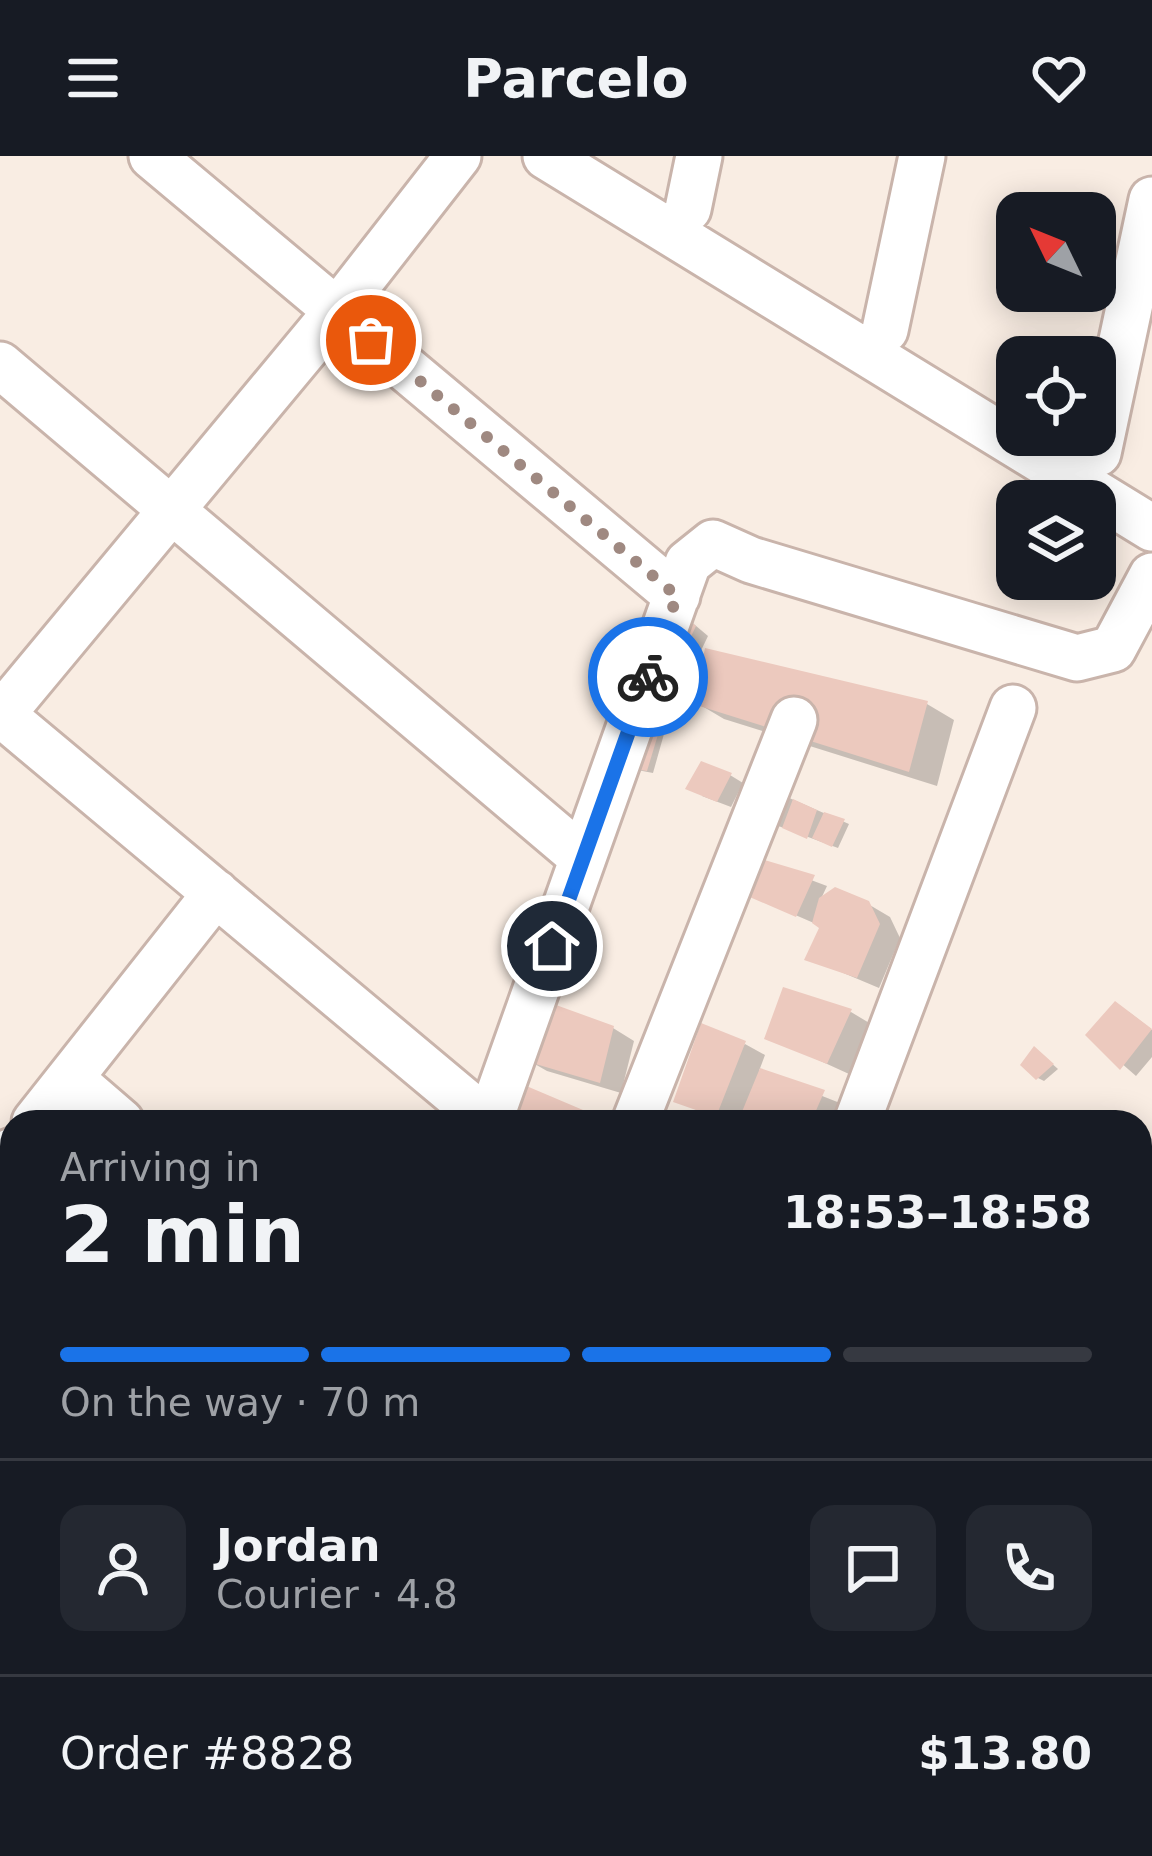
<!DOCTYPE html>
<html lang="en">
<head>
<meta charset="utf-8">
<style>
  :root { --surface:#171b24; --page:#242831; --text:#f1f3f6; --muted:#9ea1a6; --line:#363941; --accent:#1a73e8 }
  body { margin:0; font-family:"DejaVu Sans",sans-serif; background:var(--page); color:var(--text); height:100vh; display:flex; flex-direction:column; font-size:45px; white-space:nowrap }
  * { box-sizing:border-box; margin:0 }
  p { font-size:39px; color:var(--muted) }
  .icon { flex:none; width:66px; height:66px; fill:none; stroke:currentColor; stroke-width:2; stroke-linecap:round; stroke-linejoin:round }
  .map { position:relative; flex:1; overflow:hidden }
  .panel { position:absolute; left:0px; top:954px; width:1152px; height:747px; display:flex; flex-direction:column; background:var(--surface); border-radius:36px 36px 0 0; box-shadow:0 6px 30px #0003 }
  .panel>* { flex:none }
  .needle { width:78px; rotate:313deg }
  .buttons { position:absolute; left:996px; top:36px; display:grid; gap:24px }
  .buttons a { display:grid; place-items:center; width:120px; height:120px; border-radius:24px; background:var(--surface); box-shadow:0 6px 30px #0003; font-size:60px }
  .pin { position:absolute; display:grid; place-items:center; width:102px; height:102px; color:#fff; margin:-51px; border:6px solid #fff; border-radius:50%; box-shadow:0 3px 12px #0007 }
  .courier { position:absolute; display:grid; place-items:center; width:120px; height:120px; margin:-60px; border:9px solid #1a73e8; border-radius:50%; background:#fff; color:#222; box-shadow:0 3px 15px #0007 }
  .summary em { font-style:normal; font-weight:700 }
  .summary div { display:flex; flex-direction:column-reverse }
  .summary { display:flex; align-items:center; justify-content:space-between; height:204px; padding:0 60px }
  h1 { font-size:78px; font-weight:700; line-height:90px }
  .bar { display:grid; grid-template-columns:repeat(4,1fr); gap:18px 12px; align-content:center; height:144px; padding:0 60px }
  .bar i { height:15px; border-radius:9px; background:var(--line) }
  .bar .current { background:var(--accent) }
  .bar p { grid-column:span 4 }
  .line { display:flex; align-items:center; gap:30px; padding:0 60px; border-top:3px solid var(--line) }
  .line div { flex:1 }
  .round { display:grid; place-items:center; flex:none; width:126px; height:126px; border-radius:24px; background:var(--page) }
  header { display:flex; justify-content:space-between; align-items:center; height:156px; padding:0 60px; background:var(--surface); font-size:54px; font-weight:700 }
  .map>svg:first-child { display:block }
  .shadow { fill:#0003 }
  .building { fill:#ecc9be }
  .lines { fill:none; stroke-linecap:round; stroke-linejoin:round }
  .minor-casing { stroke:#c9b4ab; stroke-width:51 }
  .minor { stroke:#fff; stroke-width:45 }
  .done { stroke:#9f8981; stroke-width:12; stroke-dasharray:0 21.6 }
  .route { stroke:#1a73e8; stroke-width:15 }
</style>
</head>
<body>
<header><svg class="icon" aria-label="menu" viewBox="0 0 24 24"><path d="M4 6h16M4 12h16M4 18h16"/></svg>Parcelo<svg class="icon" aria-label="heart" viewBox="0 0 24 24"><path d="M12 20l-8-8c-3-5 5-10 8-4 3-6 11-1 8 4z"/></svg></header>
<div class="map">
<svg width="1152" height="1700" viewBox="0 0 1152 1700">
  <rect width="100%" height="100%" fill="#f9ede3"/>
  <path class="shadow" d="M689,464L708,480L687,524L665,506Z
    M697,547L927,548L954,564L937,630L724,563Z
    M648,568L664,578L653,617L632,613Z
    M730,619L743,627L731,651L702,640Z
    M787,641L849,668L838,692L762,664Z
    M763,706L827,730L820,745L868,748L890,761L900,782L879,832L808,802L823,771L763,745Z
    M851,856L871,868L849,918L768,881Z
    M1129,856L1152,874V901L1136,920L1089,879Z
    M613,872L634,885L621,937L547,915L526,903Z
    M745,888L765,899L759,915L845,949L837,966H751L741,961L739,966H724L677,945Z
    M1040,897L1058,913L1044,925L1038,922Z
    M519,930L582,957L597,966H506Z
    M1140,1310L1152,1319V1366L1140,1383Z
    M0,1434L12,1448L1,1466H0Z"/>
  <path class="building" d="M675,453L696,470L673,519L662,507Z
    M705,492L928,545L909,616L693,548Z
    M647,564L660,572L647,615L623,611Z
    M701,605L732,617L717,646L685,633Z
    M793,643L817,654L807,683L782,672Z
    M824,656L845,663L832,691L812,682Z
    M761,703L815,719L796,761L745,739Z
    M835,731L869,745L880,768L857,822L804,804L819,772L812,767L819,742Z
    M783,831L852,853L827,908L764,883Z
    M545,845L614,870L600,927L522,904Z
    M1115,845L1152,873L1120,914L1085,879Z
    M701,867L746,885L716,961L673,946Z
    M1034,890L1054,908L1036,924L1020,909Z
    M760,912L825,934L811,966L739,963Z
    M517,926L583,954L579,966H503Z
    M1140,1674L1152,1685V1700H1086L1095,1689H1140Z
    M939,1689H1039L1051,1700H952Z"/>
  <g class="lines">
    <g class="minor-casing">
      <path id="minor" d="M152,0L677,440
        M546,0L1152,372
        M688,53L699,0
        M885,174L922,0
        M0,209L583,702
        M1098,297L1152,44
        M0,557L489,966L688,407L713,387L751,404L1077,502L1113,493L1152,420
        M2,558L337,155L458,0
        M70,922L121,966
        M35,966L216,737
        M635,966L794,564
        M857,966L1013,552
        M0,1010L12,995
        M0,1236L12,1222
        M0,1311L12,1297
        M1140,1646L1152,1655
        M37,1700L47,1689
        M1060,1700L1069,1689"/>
    </g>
    <use href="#minor" class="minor"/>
  </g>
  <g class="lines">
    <path class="done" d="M371,184L677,440L648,521"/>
    <path class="route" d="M552,790L648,521"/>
  </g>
</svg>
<div class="buttons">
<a><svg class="needle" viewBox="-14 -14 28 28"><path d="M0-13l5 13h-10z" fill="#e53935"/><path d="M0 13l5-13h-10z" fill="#9ea1a6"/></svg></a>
<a><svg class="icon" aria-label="locate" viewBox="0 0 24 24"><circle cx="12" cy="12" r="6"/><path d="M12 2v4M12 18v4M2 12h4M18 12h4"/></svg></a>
<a><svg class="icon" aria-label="layers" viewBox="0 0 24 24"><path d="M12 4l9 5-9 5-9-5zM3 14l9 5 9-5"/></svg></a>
</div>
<div class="pin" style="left:371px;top:184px;background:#ea580c"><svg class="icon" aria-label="bag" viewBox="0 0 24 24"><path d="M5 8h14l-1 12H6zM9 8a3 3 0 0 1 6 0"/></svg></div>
<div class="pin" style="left:552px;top:790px;background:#1f2937"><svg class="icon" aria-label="home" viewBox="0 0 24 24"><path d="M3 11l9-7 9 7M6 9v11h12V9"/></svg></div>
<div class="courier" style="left:648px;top:521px"><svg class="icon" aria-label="bike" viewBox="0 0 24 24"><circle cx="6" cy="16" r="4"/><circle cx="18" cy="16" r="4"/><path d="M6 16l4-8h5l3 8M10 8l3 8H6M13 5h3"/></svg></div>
<section class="panel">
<div class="summary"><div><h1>2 min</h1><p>Arriving in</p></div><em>18:53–18:58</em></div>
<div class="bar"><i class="current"></i><i class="current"></i><i class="current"></i><i></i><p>On the way · 70 m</p></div>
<div class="line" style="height:216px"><a class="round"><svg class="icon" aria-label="person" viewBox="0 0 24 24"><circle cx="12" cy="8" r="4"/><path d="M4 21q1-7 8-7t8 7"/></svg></a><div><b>Jordan</b><p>Courier · 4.8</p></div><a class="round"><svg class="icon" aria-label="chat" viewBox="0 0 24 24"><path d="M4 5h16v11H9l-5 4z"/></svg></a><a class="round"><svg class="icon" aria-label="phone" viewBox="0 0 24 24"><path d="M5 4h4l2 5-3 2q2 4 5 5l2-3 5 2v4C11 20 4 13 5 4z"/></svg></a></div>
<div class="line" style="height:156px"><div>Order #8828</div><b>$13.80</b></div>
</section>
</div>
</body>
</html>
